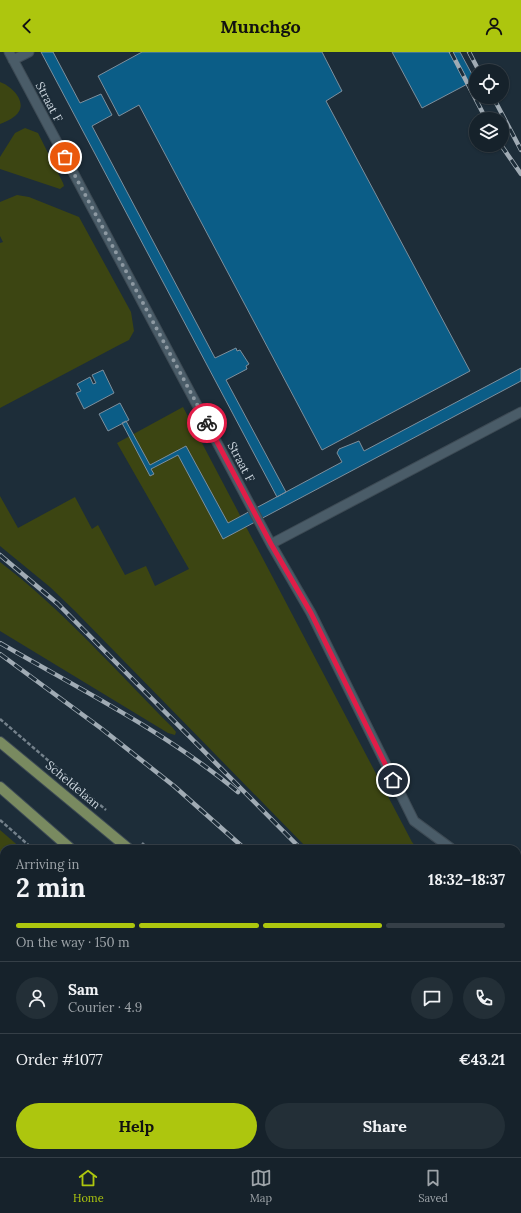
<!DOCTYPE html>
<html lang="en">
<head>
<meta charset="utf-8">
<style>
  :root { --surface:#16222b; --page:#232f37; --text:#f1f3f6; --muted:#9ea4a9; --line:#353f47; --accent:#adc60e }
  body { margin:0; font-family:Lora,serif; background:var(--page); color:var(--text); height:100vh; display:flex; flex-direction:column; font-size:15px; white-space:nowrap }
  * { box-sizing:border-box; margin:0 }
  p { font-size:13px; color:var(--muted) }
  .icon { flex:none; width:22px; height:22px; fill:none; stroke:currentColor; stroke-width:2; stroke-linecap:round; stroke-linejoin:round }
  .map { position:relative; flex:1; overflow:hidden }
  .sheet { position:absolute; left:0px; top:793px; width:521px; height:312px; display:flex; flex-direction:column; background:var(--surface); border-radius:12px 12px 0 0; box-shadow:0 1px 3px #0004,0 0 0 1px var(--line) }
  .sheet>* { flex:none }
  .tools { position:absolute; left:469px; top:12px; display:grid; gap:8px }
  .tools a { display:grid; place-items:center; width:40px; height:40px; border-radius:50%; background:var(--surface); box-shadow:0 1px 3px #0004,0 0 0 1px var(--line); font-size:20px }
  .pin { position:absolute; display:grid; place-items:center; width:34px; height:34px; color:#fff; margin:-17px; border:2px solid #fff; border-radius:50%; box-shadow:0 1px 4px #0007 }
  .courier { position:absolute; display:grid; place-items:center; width:40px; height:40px; margin:-20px; border:3px solid #e11d48; border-radius:50%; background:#fff; color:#222; box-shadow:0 1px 5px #0007 }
  .head em { font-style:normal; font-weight:800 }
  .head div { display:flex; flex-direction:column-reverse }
  .head { display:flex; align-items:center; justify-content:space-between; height:68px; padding:0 16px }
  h1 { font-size:26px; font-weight:800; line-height:30px }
  .bar { display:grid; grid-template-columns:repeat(4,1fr); gap:6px 4px; align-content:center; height:48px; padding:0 16px }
  .bar i { height:5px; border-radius:3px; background:var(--line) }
  .bar .selected { background:var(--accent) }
  .bar p { grid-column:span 4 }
  .line { display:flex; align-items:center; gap:10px; padding:0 16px; border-top:1px solid var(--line) }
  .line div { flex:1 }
  .round { display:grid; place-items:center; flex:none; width:42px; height:42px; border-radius:21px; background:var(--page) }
  .button { display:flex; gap:8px; margin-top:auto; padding:8px 16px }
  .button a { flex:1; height:46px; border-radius:24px; background:var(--accent); color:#111; font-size:16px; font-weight:800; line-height:46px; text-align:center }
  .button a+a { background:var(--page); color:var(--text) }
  header { display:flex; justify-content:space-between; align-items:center; height:52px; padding:0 16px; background:var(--accent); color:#111; font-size:18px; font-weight:800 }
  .dock { display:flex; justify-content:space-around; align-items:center; height:56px; border-top:1px solid var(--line); background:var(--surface); font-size:11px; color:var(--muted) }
  .dock a { display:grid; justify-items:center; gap:2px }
  .dock .selected { color:var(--accent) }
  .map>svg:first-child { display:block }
  .green { fill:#3c4512 }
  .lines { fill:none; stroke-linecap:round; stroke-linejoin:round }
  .stream { stroke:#1e506e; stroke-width:5.5 }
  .building { fill:#0b5d87; stroke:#7d8f9d }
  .lane-casing { stroke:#3d4a54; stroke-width:11 }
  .primary-casing { stroke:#3d4a54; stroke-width:12 }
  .path { stroke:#74818b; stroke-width:2.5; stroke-dasharray:4 2; stroke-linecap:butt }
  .lane { stroke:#4a5c68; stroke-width:9 }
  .primary { stroke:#798a60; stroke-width:10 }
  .rail-casing { stroke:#a0abb4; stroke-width:4.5 }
  .rail { stroke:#1d2d39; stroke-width:3; stroke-dasharray:9; stroke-linecap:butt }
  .done { stroke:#8d99a2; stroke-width:4; stroke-dasharray:0 7.2 }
  .route { stroke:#e11d48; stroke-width:5 }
  .labels { text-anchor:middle; stroke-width:3.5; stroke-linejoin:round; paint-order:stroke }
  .street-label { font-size:12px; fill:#c9d3db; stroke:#1d2d39 }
</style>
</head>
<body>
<header><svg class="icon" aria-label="back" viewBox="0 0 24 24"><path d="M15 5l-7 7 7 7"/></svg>Munchgo<svg class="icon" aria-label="person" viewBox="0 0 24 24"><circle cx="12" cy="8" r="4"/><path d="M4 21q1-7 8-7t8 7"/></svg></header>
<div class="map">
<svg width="521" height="1105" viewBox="0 0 521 1105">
  <rect width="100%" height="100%" fill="#1d2d39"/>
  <path class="green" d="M0,30C12,34 30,52 15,64C10,68 5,70 0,72Z
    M25,76L38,81L63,131L64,134L60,137L0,117V105L15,81Z
    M17,143L29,145L79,165L131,260L134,279L129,288L121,292L0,356V191L3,190L0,184V150Z
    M183,355L412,790L418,797H308L75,559L50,535L0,494V444L18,476L75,445L92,477L98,473L125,523L146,514L155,534L189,517L117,391Z
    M0,510C63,558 116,619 172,675L176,680L175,683L168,681L0,579Z
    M0,778L22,797H4V1012L0,1008Z
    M517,919L521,926V1035L517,1030Z
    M0,1050L4,1054V1101H44L47,1105H0Z
    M77,1101H327L331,1105H80Z"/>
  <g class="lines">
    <path class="stream" d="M0,1094L4,1090"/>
  </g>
  <path class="building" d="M41,0H53L80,51L101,42L112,63L92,74L215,306L236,296L237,299L240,298L249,312L246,314L247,317L226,328L286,440L277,445Z
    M142,0H322L342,39L326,49L470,319L322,398L139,53L119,64L98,24Z
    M392,0H460L475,28L422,56Z
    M521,316V329L223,487L178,403L151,417L154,422L150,424L122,371L126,369L150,413L186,394L228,471L342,410L337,401L339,397L359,389L364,399Z
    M103,318L114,341L84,357L76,341L81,339L77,332L90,325L93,332L96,331L92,323Z
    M120,351L129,368L108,379L99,362Z"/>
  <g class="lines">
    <g class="lane-casing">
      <path id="lane" d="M9,0L271,492L311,561L414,769L452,797
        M13,8L29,0
        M271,492L521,360
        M517,896L521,903
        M0,968L4,972
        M111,1101L114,1105"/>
    </g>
    <g class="primary-casing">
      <path id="primary" d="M0,690L129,797
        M0,735L71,797
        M376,1101L379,1105
        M416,1101L419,1105"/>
    </g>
    <path class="path" d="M0,667L106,758
      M0,768L33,797
      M142,791L149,797
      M335,1101L339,1105
      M437,1101L440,1105"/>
    <use href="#lane" class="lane"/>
    <use href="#primary" class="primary"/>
    <g class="rail-casing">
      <path id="rail" d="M451,0L486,67
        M469,0L479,19
        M493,45L521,98
        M501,93L521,122
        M0,503L58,552L301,797
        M0,591C81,638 166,680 238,740
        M0,602L102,677L174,734L245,797
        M517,1038L521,1044
        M517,1099L521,1104"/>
    </g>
    <use href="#rail" class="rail"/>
  </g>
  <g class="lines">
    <path class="done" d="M65,105L207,371"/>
    <path class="route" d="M207,371L271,492L311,561L393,728"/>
  </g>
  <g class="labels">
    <g class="street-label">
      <text transform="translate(49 50) rotate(62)" y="4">Straat F</text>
      <text transform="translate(241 410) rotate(62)" y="4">Straat F</text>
      <text transform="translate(73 733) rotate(40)" y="4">Scheldelaan</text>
    </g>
  </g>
</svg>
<div class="tools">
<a><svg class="icon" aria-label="locate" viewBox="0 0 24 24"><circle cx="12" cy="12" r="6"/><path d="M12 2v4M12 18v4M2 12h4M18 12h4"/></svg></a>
<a><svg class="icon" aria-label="layers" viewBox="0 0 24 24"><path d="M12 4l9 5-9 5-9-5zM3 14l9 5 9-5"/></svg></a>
</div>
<div class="pin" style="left:65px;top:105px;background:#ea580c"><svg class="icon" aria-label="bag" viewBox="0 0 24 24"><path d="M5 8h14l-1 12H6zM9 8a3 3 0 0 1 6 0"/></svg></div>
<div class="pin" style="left:393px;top:728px;background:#1f2937"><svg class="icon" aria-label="home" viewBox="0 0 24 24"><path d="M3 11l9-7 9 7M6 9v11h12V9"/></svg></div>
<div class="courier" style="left:207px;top:371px"><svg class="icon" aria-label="bike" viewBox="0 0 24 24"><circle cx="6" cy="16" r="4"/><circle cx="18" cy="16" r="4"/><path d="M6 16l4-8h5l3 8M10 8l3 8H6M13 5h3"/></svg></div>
<section class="sheet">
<div class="head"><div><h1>2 min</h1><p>Arriving in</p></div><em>18:32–18:37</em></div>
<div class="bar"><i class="selected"></i><i class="selected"></i><i class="selected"></i><i></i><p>On the way · 150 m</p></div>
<div class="line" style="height:72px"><a class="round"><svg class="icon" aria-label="person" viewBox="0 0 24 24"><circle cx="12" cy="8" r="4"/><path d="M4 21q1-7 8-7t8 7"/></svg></a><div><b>Sam</b><p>Courier · 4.9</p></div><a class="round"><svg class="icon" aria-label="chat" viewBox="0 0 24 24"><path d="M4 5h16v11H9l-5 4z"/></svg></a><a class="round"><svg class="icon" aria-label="phone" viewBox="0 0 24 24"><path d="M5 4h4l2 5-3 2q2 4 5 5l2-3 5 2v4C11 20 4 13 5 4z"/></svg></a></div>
<div class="line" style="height:52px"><div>Order #1077</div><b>€43.21</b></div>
<div class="button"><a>Help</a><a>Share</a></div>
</section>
</div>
<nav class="dock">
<a class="selected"><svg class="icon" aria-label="home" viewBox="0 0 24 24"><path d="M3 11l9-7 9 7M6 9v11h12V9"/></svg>Home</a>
<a><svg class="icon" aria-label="map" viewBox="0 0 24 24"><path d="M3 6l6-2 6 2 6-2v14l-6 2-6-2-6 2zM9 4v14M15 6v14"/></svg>Map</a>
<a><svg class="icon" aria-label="saved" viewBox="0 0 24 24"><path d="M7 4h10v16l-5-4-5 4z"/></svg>Saved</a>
</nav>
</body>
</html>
